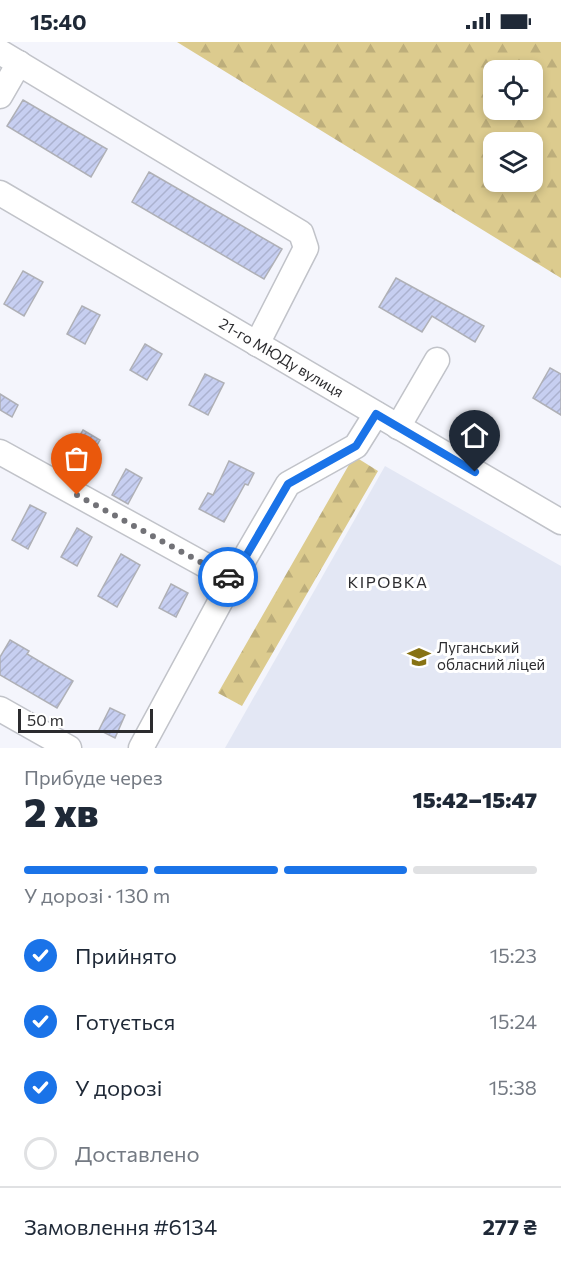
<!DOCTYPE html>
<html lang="uk">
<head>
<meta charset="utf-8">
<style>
  :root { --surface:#fff; --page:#f6f6f7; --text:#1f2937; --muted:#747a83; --line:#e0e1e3; --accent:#1a73e8 }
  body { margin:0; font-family:Commissioner,sans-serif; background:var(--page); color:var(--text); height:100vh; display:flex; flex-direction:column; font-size:22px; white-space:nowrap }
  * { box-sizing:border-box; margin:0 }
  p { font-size:20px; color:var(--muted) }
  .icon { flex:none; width:33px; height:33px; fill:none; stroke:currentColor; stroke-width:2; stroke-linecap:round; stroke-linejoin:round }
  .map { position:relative; height:706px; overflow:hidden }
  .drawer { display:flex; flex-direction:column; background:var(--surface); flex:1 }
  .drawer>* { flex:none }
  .controls { position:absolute; left:483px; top:18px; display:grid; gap:12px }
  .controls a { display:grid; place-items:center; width:60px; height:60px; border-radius:12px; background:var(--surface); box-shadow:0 3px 9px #0003; font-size:30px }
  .scale { position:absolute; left:18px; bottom:15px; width:135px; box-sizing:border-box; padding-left:6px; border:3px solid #2c2c2f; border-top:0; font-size:16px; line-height:21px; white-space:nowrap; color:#2c2c2f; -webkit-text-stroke:4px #fff; paint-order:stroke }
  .pin { position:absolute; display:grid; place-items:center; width:51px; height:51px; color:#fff; margin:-62px -26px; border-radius:50% 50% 50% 0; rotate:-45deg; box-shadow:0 0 6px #0007 }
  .pin .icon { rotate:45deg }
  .courier { position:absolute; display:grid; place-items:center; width:60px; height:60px; margin:-30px; border:4px solid #1a73e8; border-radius:50%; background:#fff; color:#222; box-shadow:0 2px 8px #0007 }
  .head em { font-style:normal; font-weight:800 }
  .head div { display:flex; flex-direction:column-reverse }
  .head { display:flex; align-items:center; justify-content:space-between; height:102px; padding:0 24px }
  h1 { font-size:39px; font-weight:800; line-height:45px }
  .bar { display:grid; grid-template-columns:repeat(4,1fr); gap:9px 6px; align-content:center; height:72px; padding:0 24px }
  .bar i { height:8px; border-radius:4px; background:var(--line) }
  .bar .current { background:var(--accent) }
  .bar p { grid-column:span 4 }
  .line { display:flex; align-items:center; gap:15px; padding:0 24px; border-top:2px solid var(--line) }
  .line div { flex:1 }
  ol { padding:0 24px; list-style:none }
  li { display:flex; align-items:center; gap:18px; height:66px }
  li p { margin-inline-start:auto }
  li .icon { padding:6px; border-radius:50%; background:var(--accent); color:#fff; stroke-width:4 }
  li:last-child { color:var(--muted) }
  li i { width:33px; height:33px; border:3px solid var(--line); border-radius:50% }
  .status { display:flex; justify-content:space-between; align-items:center; height:42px; padding:0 30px; background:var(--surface); direction:ltr }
  .status svg { height:16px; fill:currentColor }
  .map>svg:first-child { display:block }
  .built { fill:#e3e7f4 }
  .forest { fill:url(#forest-firs); fill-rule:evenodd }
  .building { fill:url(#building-hatch); stroke:#afb0b6; stroke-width:1.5 }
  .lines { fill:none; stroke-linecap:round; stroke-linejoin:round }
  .minor-casing { stroke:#c1c3c9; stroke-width:27 }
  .minor { stroke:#fff; stroke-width:24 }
  .done { stroke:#727277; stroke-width:6; stroke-dasharray:0 10.8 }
  .route { stroke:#1a73e8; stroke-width:8 }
  .labels { text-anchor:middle; stroke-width:6; stroke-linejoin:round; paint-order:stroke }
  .street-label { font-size:15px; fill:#2c2c2f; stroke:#fff }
  .poi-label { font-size:15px; fill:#2c2c2f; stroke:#fff; text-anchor:start }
  .neighbourhood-label { font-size:16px; letter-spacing:1.5px; fill:#2c2c2f; stroke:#fff }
</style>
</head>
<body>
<div class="status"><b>15:40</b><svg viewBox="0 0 49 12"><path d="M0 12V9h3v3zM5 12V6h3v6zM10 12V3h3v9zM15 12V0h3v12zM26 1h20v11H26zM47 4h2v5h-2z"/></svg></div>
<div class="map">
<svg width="561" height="706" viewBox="0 0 561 706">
  <defs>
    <pattern id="forest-firs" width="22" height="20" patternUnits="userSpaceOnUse" patternTransform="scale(1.5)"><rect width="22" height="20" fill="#dccb8e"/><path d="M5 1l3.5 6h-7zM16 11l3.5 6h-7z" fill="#bdae7b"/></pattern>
    <pattern id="building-hatch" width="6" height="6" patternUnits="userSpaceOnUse" patternTransform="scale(1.5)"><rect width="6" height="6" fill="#c7cff1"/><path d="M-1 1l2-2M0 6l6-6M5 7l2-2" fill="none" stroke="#abb2cf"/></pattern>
  </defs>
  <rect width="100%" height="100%" fill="#f4f5fc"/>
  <path class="built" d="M385,424L561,524V706H225Z"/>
  <path class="forest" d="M177,0H561V236L190,8ZM494,28H532V68H494ZM494,100H532V140H494Z
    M354,414L378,429L242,664L218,651Z"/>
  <path class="building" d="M23,58L107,107L91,135L7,84Z
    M149,130L282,207L264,237L132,160Z
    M23,229L43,240L24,274L4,262Z
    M396,236L484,284L475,300L432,274L422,290L379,265Z
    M82,264L100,273L85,302L67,292Z
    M145,302L162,312L147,338L130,328Z
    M550,326L561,332V373L533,356Z
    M205,332L224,341L208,373L189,363Z
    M0,352L18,363L12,375L0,368Z
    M83,388L100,398L84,425L67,416Z
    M229,419L254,431L248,443L245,442L224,480L199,467L208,451L213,453Z
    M126,427L142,436L128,462L112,453Z
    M30,463L46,471L28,507L12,498Z
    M77,486L92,495L77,524L61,515Z
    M121,512L140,523L117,565L98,554Z
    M171,542L188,551L176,575L159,566Z
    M10,598L29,609L27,612L73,639L57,666L0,633V615Z
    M110,666L125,673L115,696L99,688Z"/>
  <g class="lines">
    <g class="minor-casing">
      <g id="minor">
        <path d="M0,10L301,191L306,206L257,302"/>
        <path d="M0,54L19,21"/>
        <path id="s1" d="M0,151L561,480"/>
        <path d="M398,385L437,318"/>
        <path d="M0,410L232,538"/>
        <path d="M0,667L69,706"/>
        <path d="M141,706L232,538L288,442L356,404L376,372"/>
      </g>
    </g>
    <use href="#minor" class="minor"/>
  </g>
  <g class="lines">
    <path class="done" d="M77,453L228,535"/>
    <path class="route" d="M228,535L232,538L288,442L356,404L376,372L475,430"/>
  </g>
  <defs>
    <g id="school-bare" transform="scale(1.8)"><path d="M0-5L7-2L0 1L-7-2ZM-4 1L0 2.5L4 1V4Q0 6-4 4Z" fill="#877213" stroke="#fff" stroke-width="2.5" paint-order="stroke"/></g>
  </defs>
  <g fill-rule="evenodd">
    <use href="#school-bare" x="419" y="615"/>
  </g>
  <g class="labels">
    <g class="street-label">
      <text dy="5" stroke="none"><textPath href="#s1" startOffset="326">21-го МЮДу вулиця</textPath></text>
    </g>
    <g class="poi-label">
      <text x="437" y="611">Луганський<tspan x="437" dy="17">обласний ліцей</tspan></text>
    </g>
    <g class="neighbourhood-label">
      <text x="388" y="546">КІРОВКА</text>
    </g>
  </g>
</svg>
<div class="controls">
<a><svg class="icon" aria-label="locate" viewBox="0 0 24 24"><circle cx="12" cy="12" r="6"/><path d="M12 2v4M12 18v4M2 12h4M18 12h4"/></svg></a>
<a><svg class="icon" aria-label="layers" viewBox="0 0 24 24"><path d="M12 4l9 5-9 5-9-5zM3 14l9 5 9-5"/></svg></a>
</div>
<div class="scale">50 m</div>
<div class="pin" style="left:77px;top:453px;background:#ea580c"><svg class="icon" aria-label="bag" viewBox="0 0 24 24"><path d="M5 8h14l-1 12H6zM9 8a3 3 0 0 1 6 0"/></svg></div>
<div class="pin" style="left:475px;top:430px;background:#1f2937"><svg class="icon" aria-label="home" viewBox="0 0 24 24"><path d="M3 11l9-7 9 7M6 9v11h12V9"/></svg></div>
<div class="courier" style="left:228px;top:535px"><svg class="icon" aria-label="car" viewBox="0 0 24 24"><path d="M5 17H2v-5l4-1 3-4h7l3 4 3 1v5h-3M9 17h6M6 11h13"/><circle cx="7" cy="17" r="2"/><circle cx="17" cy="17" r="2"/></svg></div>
</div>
<section class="drawer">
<div class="head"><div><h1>2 хв</h1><p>Прибуде через</p></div><em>15:42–15:47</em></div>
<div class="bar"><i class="current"></i><i class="current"></i><i class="current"></i><i></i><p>У дорозі · 130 m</p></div>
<ol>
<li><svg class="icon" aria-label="check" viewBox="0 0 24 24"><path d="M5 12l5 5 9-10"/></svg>Прийнято<p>15:23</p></li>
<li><svg class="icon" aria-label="check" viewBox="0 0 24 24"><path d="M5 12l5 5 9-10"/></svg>Готується<p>15:24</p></li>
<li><svg class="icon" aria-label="check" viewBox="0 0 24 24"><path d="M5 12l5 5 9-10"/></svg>У дорозі<p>15:38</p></li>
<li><i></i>Доставлено</li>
</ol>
<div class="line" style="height:78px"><div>Замовлення #6134</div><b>277 ₴</b></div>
</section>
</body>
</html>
